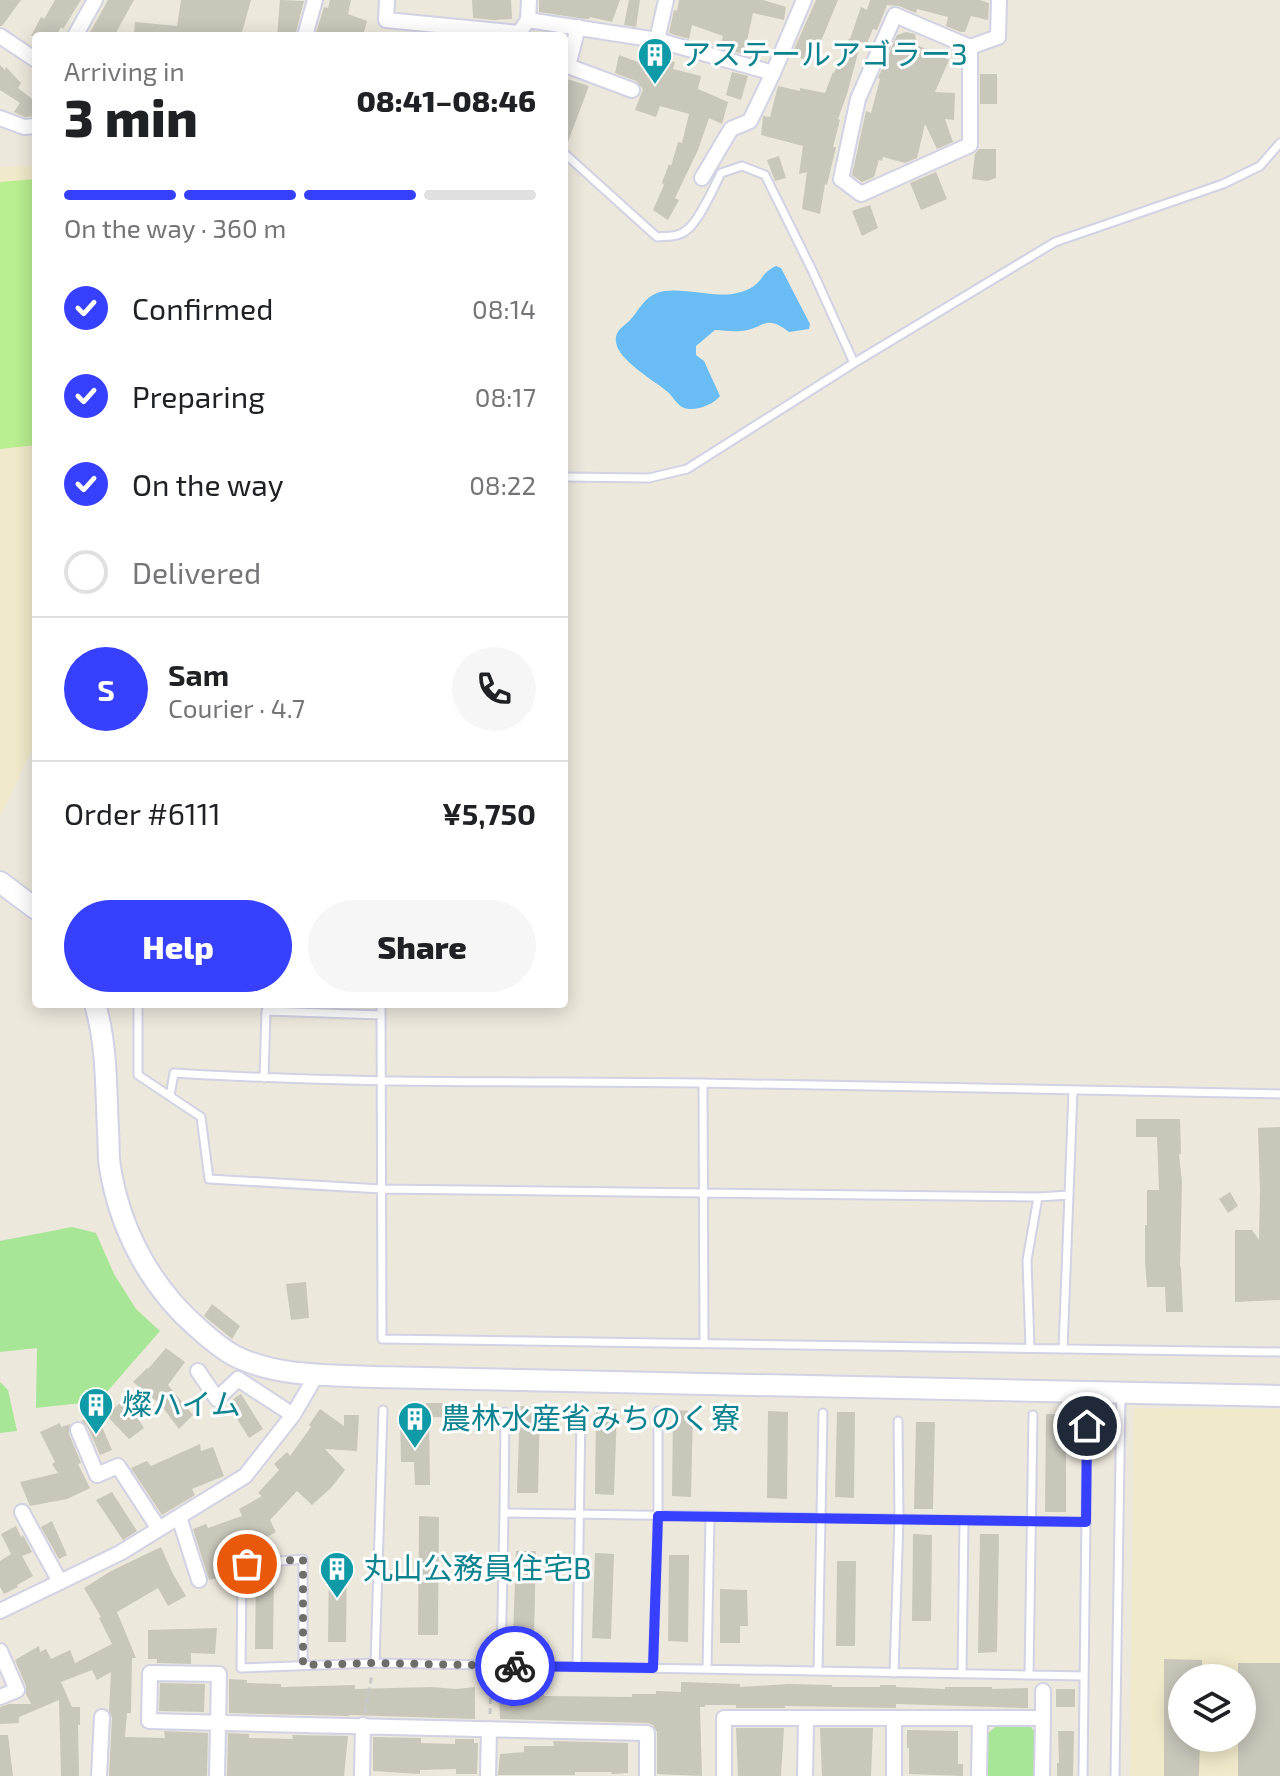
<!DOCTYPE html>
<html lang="en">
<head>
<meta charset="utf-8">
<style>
  :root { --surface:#fff; --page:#f6f6f6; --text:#202124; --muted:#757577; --line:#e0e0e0; --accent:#3740ff }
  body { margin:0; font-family:"Exo 2","Noto Sans JP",sans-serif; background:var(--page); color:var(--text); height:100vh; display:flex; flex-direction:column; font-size:30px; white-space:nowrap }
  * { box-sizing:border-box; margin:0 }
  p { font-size:26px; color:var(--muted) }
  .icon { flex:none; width:44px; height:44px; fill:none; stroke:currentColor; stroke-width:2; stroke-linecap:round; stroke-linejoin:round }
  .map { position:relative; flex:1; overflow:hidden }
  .side { position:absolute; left:32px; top:32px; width:536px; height:976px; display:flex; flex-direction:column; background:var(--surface); border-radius:8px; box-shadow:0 4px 20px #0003 }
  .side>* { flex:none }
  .fabs { position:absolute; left:1168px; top:1664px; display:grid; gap:16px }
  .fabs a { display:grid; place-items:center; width:88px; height:88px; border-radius:50%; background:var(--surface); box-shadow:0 4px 20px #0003; font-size:40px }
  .pin { position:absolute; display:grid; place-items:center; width:68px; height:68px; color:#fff; margin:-34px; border:4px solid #fff; border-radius:50%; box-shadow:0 2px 8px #0007 }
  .courier { position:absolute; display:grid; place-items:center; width:80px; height:80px; margin:-40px; border:6px solid #3740ff; border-radius:50%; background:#fff; color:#222; box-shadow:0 2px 10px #0007 }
  .summary em { font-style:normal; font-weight:800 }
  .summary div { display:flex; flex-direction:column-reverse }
  .summary { display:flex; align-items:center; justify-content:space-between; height:136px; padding:0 32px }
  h1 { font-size:52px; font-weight:800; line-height:60px }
  .bar { display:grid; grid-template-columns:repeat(4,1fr); gap:12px 8px; align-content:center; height:96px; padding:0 32px }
  .bar i { height:10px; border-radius:6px; background:var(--line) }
  .bar .selected { background:var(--accent) }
  .bar p { grid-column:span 4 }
  .line { display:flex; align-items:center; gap:20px; padding:0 32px; border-top:2px solid var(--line) }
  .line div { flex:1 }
  .round { display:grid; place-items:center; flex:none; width:84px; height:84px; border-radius:42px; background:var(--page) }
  ol { padding:0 32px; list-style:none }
  li { display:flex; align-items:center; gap:24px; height:88px }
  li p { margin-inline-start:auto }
  li .icon { padding:8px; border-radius:50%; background:var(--accent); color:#fff; stroke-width:4 }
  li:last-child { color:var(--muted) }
  li i { width:44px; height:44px; border:4px solid var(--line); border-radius:50% }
  .cta { display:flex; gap:16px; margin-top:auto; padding:16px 32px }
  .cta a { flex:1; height:92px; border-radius:48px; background:var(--accent); color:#fff; font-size:32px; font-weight:800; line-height:92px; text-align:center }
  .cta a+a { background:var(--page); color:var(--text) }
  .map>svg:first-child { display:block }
  .education { fill:#f0e9ca; fill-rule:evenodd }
  .green { fill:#a6e696 }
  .pitch { fill:#b9ee91 }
  .water { fill:#6abcf4 }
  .building { fill:#c9c6ba }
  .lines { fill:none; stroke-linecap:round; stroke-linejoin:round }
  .lane-casing { stroke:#d1d2e4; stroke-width:11 }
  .street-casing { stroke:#d1d2e4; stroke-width:18 }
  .secondary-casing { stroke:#d1d2e4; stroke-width:24 }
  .path { stroke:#c8c8c8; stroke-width:3; stroke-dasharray:6 4; stroke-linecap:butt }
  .lane { stroke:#fff; stroke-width:7 }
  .street { stroke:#fff; stroke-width:14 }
  .secondary { stroke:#fff; stroke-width:20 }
  .done { stroke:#6f6d69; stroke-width:8; stroke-dasharray:0 14.4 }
  .route { stroke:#3740ff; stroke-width:10 }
  .labels { text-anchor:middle; stroke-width:6; stroke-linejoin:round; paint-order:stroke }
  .culture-label { font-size:30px; fill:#0d838f; stroke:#fff; text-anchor:start }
</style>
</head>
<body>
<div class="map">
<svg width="1280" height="1776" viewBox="0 0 1280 1776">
  <rect width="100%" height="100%" fill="#ede8dc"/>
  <path class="education" d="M36,165V741L0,817V167Z
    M1134,1408L1280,1409V1776H1130ZM1182,1678H1242V1738H1182Z"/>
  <path class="green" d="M72,1227L96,1233L114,1274L136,1309L160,1331L99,1401L36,1408L37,1348L0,1352V1241Z
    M0,1382L8,1390L17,1431L0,1433Z
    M995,1727H1031L1037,1735V1776H987V1734Z"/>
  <path class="pitch" d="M36,179V445L0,449V182Z"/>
  <path class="water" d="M776,266L781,268L810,324L809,329L789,332C764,313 764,329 741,331C732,332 723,330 715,330L696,346V355L704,361L720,396C713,405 693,413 682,407C677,404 673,397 669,393C656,381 612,358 616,337C617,329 626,325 631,319C639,310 645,297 657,293C677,285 716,299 737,293C742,292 750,289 754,286C763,279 763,272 776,266Z"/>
  <path class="building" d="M0,0H21L2,26H0Z
    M55,0H81L63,29L61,27L56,36H31L41,17L44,19Z
    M108,0H134L114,36H88Z
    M181,0H251L241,36H134L135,22L177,26Z
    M280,0L304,1L295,36H277Z
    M330,0H351L348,14L367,21L363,36H315L324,7L328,8Z
    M472,0H511L512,19L494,20L473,18Z
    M539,0H620L612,22L590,17L589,19H585L539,12Z
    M629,0H640L636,27L624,25Z
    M679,0H763L786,7L784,20L753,13L745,50L754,54L753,57L720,47L723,36L692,25L689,39L669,33L674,10L677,11Z
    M816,0H838L812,63L792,54Z
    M870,0H980L989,3L988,20L971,16L965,32H961L946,26L948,17L917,9L916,13L899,6L887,5L877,30L873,29L867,43L861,42L847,94L838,119L840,120L833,147H836L827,185L825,184L820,214L802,209L807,172L799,174L803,146L761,135L763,116L770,117L778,86L800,91V88L825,93L833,72L834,73L849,38L850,39L861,7L867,10Z
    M906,32L915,34L917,45L949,60L935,92L955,93L954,120L945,119L953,142L937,149L925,124L917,158L905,163L883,157L882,161L879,160L874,177L862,182L852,175L866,111L871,113L880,79L878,78L897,35Z
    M619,55L651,67L654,57L675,62L673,69L701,76L698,89L728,102L722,124L709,118L698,150L675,198L679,200L668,220L653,210L664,185L662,183L669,164L671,166L678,142L682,143L689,114L660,106L656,117L635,110L643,89L636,81L615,73Z
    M0,65L5,70L6,67L21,83L18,88L36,102V116L25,117L14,112L20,103L0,90Z
    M732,72L748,76L741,100L726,95Z
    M980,74H997V104H980Z
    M564,78L589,86L566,147H564Z
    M979,149H996V178L987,181L972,179L975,154Z
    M779,156L786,178L775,181L767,160Z
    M936,172L947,199L921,210L910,183Z
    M870,205L878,228L862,236L852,211Z
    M1136,1119H1180L1181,1154H1179L1182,1182L1180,1267H1181L1183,1312H1166L1165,1287H1147L1145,1262V1225H1147V1190H1159L1157,1137H1136Z
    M1280,1127V1300L1235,1302V1230H1252L1259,1240L1260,1191L1258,1128Z
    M1230,1192L1238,1206L1228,1213L1219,1199Z
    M306,1282L309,1318L291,1320L286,1284Z
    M212,1304L240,1326L232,1339L204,1316Z
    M166,1348L185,1362L168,1385L193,1415L179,1429L160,1404L133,1382L147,1368L148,1369Z
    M241,1394L263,1429L249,1438L227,1403Z
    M125,1399L144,1428L129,1439L106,1415Z
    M426,1403H467V1418L429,1417L430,1485H415L414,1462H401L400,1415H425Z
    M520,1406L540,1407L538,1493H517Z
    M320,1409L344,1426V1415H359L357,1451L325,1449L345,1470L331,1488L312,1505L297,1491L270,1520L276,1532L256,1543L254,1538L216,1551L221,1568L216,1569L217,1578L209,1580L193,1529L206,1524L208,1528L242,1516L239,1509L262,1496L258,1493L279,1470L274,1464L287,1452L290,1456L311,1427L309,1425Z
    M596,1409H617L614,1495L595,1494Z
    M673,1410L693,1411L691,1497L672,1496Z
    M768,1411L788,1412L787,1499L767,1498Z
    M837,1412H855L854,1498L835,1497Z
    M1046,1414H1066V1512H1045Z
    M97,1415L112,1450L100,1455L87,1426L81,1421Z
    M916,1422H935L933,1509H914Z
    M60,1423L61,1427L70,1424L69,1434L81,1463L78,1464L90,1488L67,1499L30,1506L20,1482L58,1473L52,1464L55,1462L40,1432Z
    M200,1444L201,1451L213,1447L224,1476L192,1489L195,1495L162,1515L131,1468L147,1461L151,1466Z
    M112,1492L137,1531L123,1540L96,1500Z
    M419,1516L439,1517L438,1635H418Z
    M52,1521L67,1555L59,1559L41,1527Z
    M16,1526L21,1537L23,1535L32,1552L22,1556L33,1576L17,1585L18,1587L4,1594L0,1587V1561L11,1554L1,1534Z
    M913,1534L932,1535L931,1621H912Z
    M980,1534H999L997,1652L978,1653Z
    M161,1547L173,1574L186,1596L168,1606L158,1588L117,1612L136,1658H132L131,1713H127L125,1737L165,1738L164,1731L208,1733L207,1776H109L112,1718L109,1711L111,1672L97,1680L92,1670L61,1682L72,1707H80V1725H78L79,1776H61L59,1700L19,1717V1723L0,1724V1707L9,1704H31L26,1694V1686L15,1660L39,1646L40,1652L46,1649L51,1659L70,1650L75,1663L112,1644L99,1618L101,1617L84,1588L111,1571Z
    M516,1551H536L534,1637H513Z
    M595,1553L614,1554L611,1639L592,1638Z
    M669,1555H689L688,1642L668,1641Z
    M329,1558H347L346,1642H328Z
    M837,1561H856L855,1646H836Z
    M256,1570H274L273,1649H255Z
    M720,1589L747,1590L748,1626H740V1643H720Z
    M217,1628L215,1654L191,1653V1664L157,1663V1659H148V1630Z
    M1164,1659L1202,1660V1678H1182V1738H1200L1199,1776H1164Z
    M1238,1663H1280V1776H1238V1738H1242V1678H1238Z
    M229,1679L247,1680V1683L281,1684V1687L355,1685V1689L431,1687L456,1689L475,1687V1719L349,1715V1716L229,1713Z
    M681,1682L740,1684V1687L788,1684L832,1685V1687H880V1685H896V1687L945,1689V1687H992V1689L1028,1688V1708L896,1704V1708L785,1706V1708H736V1705H705V1707H700L702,1776L657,1774V1732L653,1725L648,1723L500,1719L499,1690H517V1694L544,1693V1696L632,1697V1694H656V1691L681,1692Z
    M160,1683L205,1684L204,1712L159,1711Z
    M1056,1689H1075V1707H1056Z
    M736,1728H784L781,1776H738Z
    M820,1728H873L871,1776H822Z
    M907,1730L958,1731V1764H963V1776L909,1774V1748H907Z
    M1058,1731H1074L1073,1776H1057V1763H1059Z
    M228,1733L249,1734V1738L293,1739L292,1735L348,1736L344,1776H227Z
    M0,1735H8L13,1776H0Z
    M373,1737L421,1738V1743L455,1744V1739H474V1743H478L477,1774H456V1769L420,1770V1774L373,1771Z
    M553,1741L628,1743V1773L612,1774L611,1772H575V1775H498L500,1754L524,1752V1746H554Z"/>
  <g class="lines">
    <g class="lane-casing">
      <path id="lane" d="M564,153L657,237C668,236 680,237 688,229C700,219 714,187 721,173L742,166L765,175L812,270L854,363
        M564,477L649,478L687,469L854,363L1055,242L1223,184L1260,166L1280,143
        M138,1004V1075L201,1117L209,1179L381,1189L1038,1197
        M381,1004L382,1339L1280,1352
        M264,1078L266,1011L381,1015
        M703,1083L704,1344
        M170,1096L174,1073C349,1084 525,1081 700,1083C893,1085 1087,1091 1280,1094
        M1030,1348L1027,1260L1038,1197L1069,1195
        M1063,1349L1073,1091
        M504,1513L505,1412
        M375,1663L383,1410
        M303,1665V1559L247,1564L242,1569L241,1668L375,1663L1084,1676
        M501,1666L504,1513L1086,1522
        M577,1667L581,1413
        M653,1668L658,1516V1411
        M707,1669L710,1517
        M818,1671L823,1413
        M894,1673L899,1519L898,1421
        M962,1674L964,1520
        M1029,1675L1033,1415
        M1083,1776L1087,1426
        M1115,1776L1121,1394"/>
    </g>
    <g class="street-casing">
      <path id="street" d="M387,0L386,20L519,33L528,20L529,0
        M528,20L657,40L773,73L804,0
        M578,27L568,66L632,90
        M0,36L36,60
        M75,36L95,0
        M305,36L315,0
        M657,40L666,0
        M970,47V145L861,194L841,179L858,99L895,15L970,47L998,37L999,0
        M0,118L24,127L36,126
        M702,178L731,129L750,121L773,73
        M198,1371L217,1399L238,1379L293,1415
        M78,1430L97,1475L118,1466L159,1529
        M22,1512L60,1582
        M179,1517L199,1580
        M0,1611L120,1553L245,1476L293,1415L317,1374
        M0,1651L17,1690L0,1697
        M1043,1718V1691
        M99,1776L102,1717
        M217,1776L219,1674L150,1673L149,1721C315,1725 481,1730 647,1733V1776
        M362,1776L363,1725
        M488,1776L489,1730
        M724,1776V1718H1043L1042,1776
        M805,1776L806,1718
        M894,1776V1718
        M979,1776L980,1718"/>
    </g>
    <g class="secondary-casing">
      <path id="secondary" d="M0,882L36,909
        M95,1004C107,1045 106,1089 108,1131C109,1143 108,1156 110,1167C120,1230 151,1288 199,1329C211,1340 224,1351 239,1358C281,1377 331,1375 376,1377L1280,1396"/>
    </g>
    <path class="path" d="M365,1713L372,1674
      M490,1714L491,1674"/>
    <use href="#lane" class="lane"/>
    <use href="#street" class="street"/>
    <use href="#secondary" class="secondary"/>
  </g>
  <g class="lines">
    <path class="done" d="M247,1564L303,1559V1665L375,1663L515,1666"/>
    <path class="route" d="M515,1666L653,1668L658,1516L1086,1522L1087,1426"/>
  </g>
  <defs>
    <g id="building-pin" transform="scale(1.8)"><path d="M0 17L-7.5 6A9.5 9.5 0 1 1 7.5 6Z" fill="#0f9aa8" stroke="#fff"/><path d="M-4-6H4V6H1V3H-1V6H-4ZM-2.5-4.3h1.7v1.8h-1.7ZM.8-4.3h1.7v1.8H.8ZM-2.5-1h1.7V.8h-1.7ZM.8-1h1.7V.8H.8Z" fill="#fff"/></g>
  </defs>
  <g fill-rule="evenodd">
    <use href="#building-pin" x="655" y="55"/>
    <use href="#building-pin" x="96" y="1405"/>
    <use href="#building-pin" x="415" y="1419"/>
    <use href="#building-pin" x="337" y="1569"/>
  </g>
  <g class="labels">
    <g class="culture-label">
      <text x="681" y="65">アステールアゴラー3</text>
      <text x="122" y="1415">燦ハイム</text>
      <text x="441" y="1429">農林水産省みちのく寮</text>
      <text x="363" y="1579">丸山公務員住宅B</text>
    </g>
  </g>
</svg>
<div class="fabs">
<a><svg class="icon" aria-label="layers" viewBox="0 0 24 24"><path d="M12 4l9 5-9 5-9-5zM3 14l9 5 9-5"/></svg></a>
</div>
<div class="pin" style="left:247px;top:1564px;background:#ea580c"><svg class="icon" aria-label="bag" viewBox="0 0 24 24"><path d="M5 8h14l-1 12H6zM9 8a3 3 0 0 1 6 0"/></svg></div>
<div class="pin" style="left:1087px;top:1426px;background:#1f2937"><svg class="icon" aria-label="home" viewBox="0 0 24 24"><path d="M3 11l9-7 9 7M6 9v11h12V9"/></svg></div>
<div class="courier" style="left:515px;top:1666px"><svg class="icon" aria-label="bike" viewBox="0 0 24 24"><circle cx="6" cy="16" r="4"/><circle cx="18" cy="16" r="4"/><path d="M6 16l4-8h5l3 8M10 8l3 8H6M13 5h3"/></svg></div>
<section class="side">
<div class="summary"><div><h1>3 min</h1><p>Arriving in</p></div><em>08:41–08:46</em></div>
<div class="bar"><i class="selected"></i><i class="selected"></i><i class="selected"></i><i></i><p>On the way · 360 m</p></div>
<ol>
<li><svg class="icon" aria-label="check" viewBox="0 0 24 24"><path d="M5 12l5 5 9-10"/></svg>Confirmed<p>08:14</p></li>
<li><svg class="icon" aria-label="check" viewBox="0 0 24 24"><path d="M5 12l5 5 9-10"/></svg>Preparing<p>08:17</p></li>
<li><svg class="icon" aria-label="check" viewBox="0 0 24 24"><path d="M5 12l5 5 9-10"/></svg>On the way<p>08:22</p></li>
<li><i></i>Delivered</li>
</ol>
<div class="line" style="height:144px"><b class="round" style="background:var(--accent);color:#fff">S</b><div><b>Sam</b><p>Courier · 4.7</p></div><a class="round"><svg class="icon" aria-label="phone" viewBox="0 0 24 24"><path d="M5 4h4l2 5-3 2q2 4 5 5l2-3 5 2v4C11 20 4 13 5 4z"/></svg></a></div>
<div class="line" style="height:104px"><div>Order #6111</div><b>¥5,750</b></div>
<div class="cta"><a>Help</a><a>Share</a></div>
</section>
</div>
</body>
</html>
